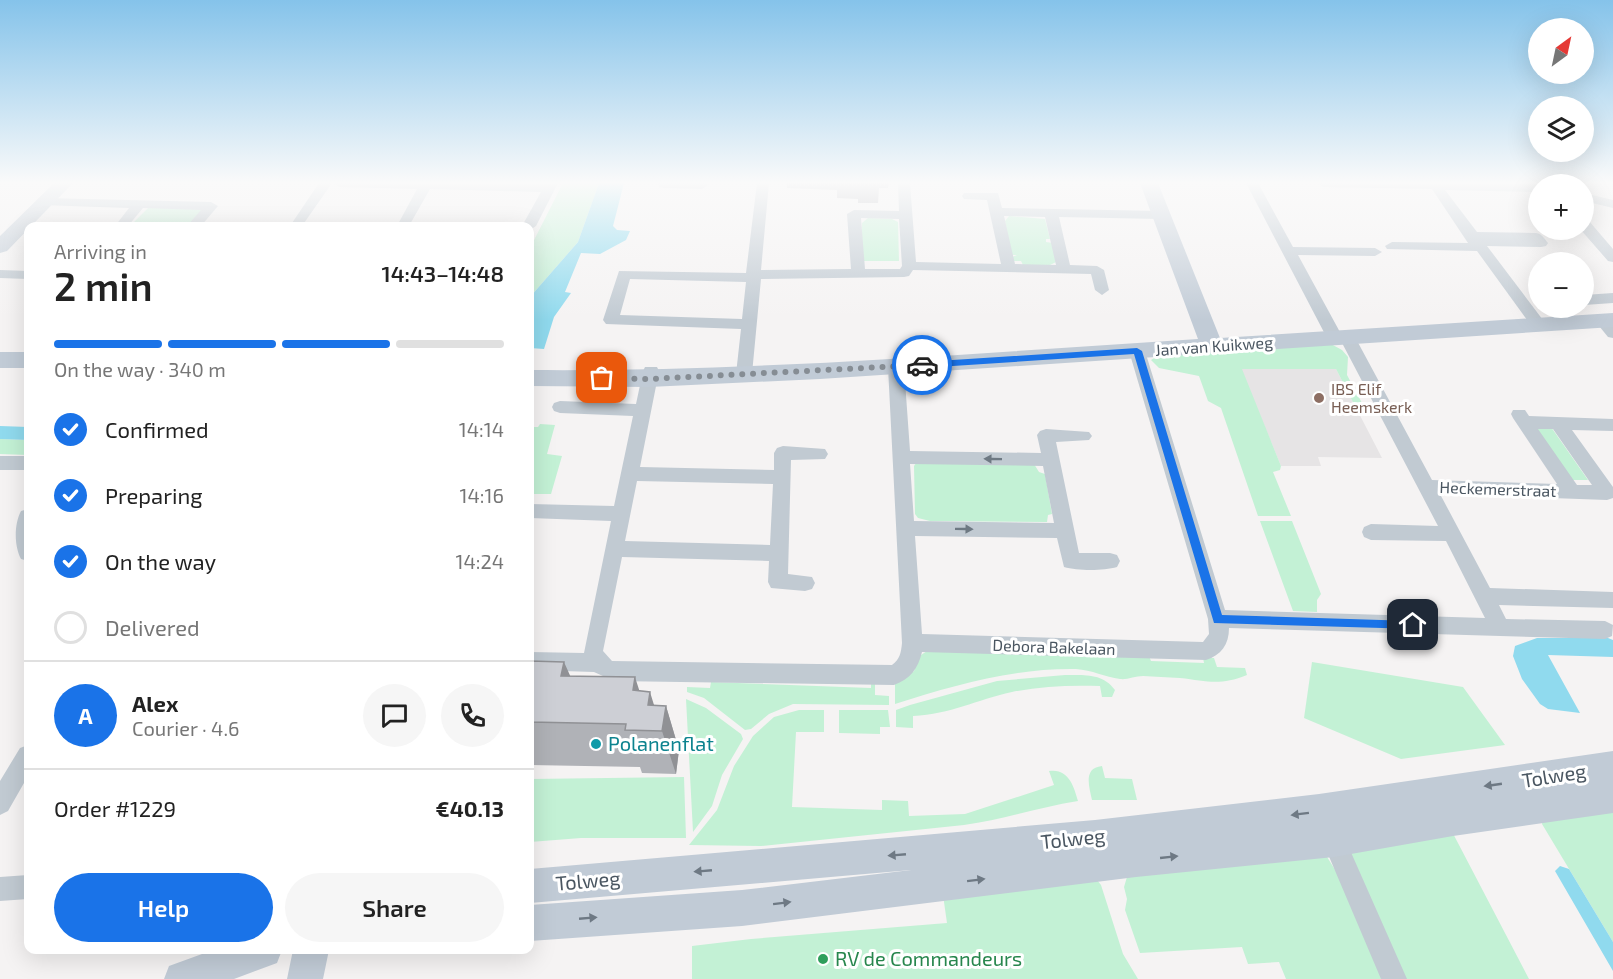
<!DOCTYPE html>
<html lang="en">
<head>
<meta charset="utf-8">
<style>
  :root { --surface:#fff; --page:#f6f6f6; --text:#222; --muted:#767676; --line:#e0e0e0; --accent:#1a73e8 }
  body { margin:0; font-family:"Exo 2",sans-serif; background:var(--page); color:var(--text); height:100vh; display:flex; flex-direction:column; font-size:22px; white-space:nowrap }
  * { box-sizing:border-box; margin:0 }
  p { font-size:20px; color:var(--muted) }
  .icon { flex:none; width:33px; height:33px; fill:none; stroke:currentColor; stroke-width:2; stroke-linecap:round; stroke-linejoin:round }
  .map { position:relative; flex:1; overflow:hidden }
  .sheet { position:absolute; left:24px; top:222px; width:510px; height:732px; display:flex; flex-direction:column; background:var(--surface); border-radius:12px; box-shadow:0 6px 24px #0002 }
  .sheet>* { flex:none }
  .needle { width:39px; rotate:33deg }
  .controls { position:absolute; left:1528px; top:18px; display:grid; gap:12px }
  .controls a { display:grid; place-items:center; width:66px; height:66px; border-radius:50%; background:var(--surface); box-shadow:0 6px 24px #0002; font-size:30px }
  .pin { position:absolute; display:grid; place-items:center; width:51px; height:51px; color:#fff; margin:-26px; border-radius:12px; box-shadow:0 3px 9px #0006 }
  .courier { position:absolute; display:grid; place-items:center; width:60px; height:60px; margin:-30px; border:4px solid #1a73e8; border-radius:50%; background:#fff; color:#222; box-shadow:0 2px 8px #0007 }
  .headline em { font-style:normal; font-weight:600 }
  .headline div { display:flex; flex-direction:column-reverse }
  .headline { display:flex; align-items:center; justify-content:space-between; height:102px; padding:0 30px }
  h1 { font-size:39px; font-weight:600; line-height:45px }
  .bar { display:grid; grid-template-columns:repeat(4,1fr); gap:9px 6px; align-content:center; height:72px; padding:0 30px }
  .bar i { height:8px; border-radius:4px; background:var(--line) }
  .bar .selected { background:var(--accent) }
  .bar p { grid-column:span 4 }
  .line { display:flex; align-items:center; gap:15px; padding:0 30px; border-top:2px solid var(--line) }
  .line div { flex:1 }
  .round { display:grid; place-items:center; flex:none; width:63px; height:63px; border-radius:32px; background:var(--page) }
  ol { padding:0 30px; list-style:none }
  li { display:flex; align-items:center; gap:18px; height:66px }
  li p { margin-inline-start:auto }
  li .icon { padding:6px; border-radius:50%; background:var(--accent); color:#fff; stroke-width:4 }
  li:last-child { color:var(--muted) }
  li i { width:33px; height:33px; border:3px solid var(--line); border-radius:50% }
  .primary-button { display:flex; gap:12px; margin-top:auto; padding:12px 30px }
  .primary-button a { flex:1; height:69px; border-radius:36px; background:var(--accent); color:#fff; font-size:24px; font-weight:600; line-height:69px; text-align:center }
  .primary-button a+a { background:var(--page); color:var(--text) }
  .map>svg:first-child { display:block }
  .education { fill:#e6e4e5 }
  .green { fill:#c3f1d5 }
  .water { fill:#90daee }
  .lines { fill:none; stroke-linecap:round; stroke-linejoin:round }
  .street { fill:#c1cad2; fill-rule:evenodd }
  .secondary { fill:#c1cbd6; fill-rule:evenodd }
  .wall { fill:#b0b2b7 }
  .shaded-wall { fill:#909195 }
  .building { fill:#cdcfd5; stroke:#909195; stroke-width:1.5 }
  .oneway { fill:#6e7983 }
  .oneway2 { fill:#6e7984 }
  .route { fill:#1a73e8 }
  .done { stroke:#868d94; stroke-width:6; stroke-dasharray:0 10.8 }
  .education-dot { fill:#8d6e63; stroke:#fff; stroke-width:2 }
  .culture-dot { fill:#0f9aa8; stroke:#fff; stroke-width:2 }
  .leisure-dot { fill:#2e9e5b; stroke:#fff; stroke-width:2 }
  .labels { text-anchor:middle; stroke-width:6; stroke-linejoin:round; paint-order:stroke }
  .street-label { font-size:16px; fill:#4a5661; stroke:#fff }
  .education-label { font-size:16px; fill:#785e54; stroke:#fff; text-anchor:start }
  .near-culture-label { font-size:20px; fill:#0d838f; stroke:#fff; text-anchor:start }
  .near-street-label { font-size:20px; fill:#4a5661; stroke:#fff }
  .near-leisure-label { font-size:20px; fill:#27864d; stroke:#fff; text-anchor:start }
</style>
</head>
<body>
<div class="map">
<svg width="1613" height="979" viewBox="0 0 1613 979">
  <rect width="100%" height="100%" fill="#f5f3f3"/>
  <path class="education" d="M1241,369H1336L1382,458L1318,457L1321,466H1281Z"/>
  <path class="green" d="M563,183H599L578,242L530,297V248Z
    M150,206L204,207L189,226H130Z
    M1009,216L1045,219L1050,239H1046V242L1053,243L1056,262L1050,265H1023L1021,261H1012V257L1017,255H1011L1005,221Z
    M868,218L892,219L898,222L899,261H862V223Z
    M1331,344L1342,350L1348,357L1347,375L1363,405L1361,407L1355,406L1336,369H1242L1281,466L1280,470L1273,472L1291,516H1258L1221,408L1208,401L1199,376L1159,368L1151,360L1156,357L1183,355Z
    M540,424L555,425L547,454L562,456L551,494H530L532,451H530V427H538Z
    M1533,426L1551,427L1588,480H1571Z
    M0,439L28,440V455L0,454Z
    M916,463L1034,464L1039,472L1045,474L1052,514L1048,515L1047,522L930,521L918,518L915,514L914,466Z
    M1260,521H1292L1321,594L1317,600V612L1293,611Z
    M927,651L1149,656L1151,661L1204,663L1203,658H1214L1217,667L1245,668L1247,675C1220,686 1207,681 1180,678C1167,677 1155,677 1143,676C1135,676 1127,680 1120,679C1105,677 1092,670 1076,669C1014,668 954,685 895,704V683L914,671L918,657Z
    M1312,662L1463,687L1505,745L1401,759L1304,718Z
    M1065,675C1084,675 1103,673 1115,690L1112,697H1102L1100,686C1071,685 1041,686 1012,692C976,700 951,714 913,716V728L896,727V710L910,705L997,681Z
    M711,682L871,688V683H875V695L889,696V705L793,704L769,714L751,729L745,730L704,698L687,692V687L710,688Z
    M686,699L706,708L741,734L743,739L722,775L712,806L693,832Z
    M799,710H824V732H796L792,807L882,810V800L908,801L909,816L965,814L1054,785L1049,771C1069,768 1074,787 1078,801C1039,807 1003,820 964,825L761,846L689,845L717,810L734,766L753,736L774,717Z
    M839,710H888L890,727H880V734L839,733Z
    M1102,766L1105,778L1132,779L1137,800H1092C1089,786 1083,768 1102,766Z
    M684,777L686,838H581L530,842V779Z
    M1613,809V942L1542,824L1544,814Z
    M1447,822L1529,979H1400L1339,844Z
    M1324,852L1337,873L1385,979H1286L1279,962L1248,964L1242,947L1140,953L1125,910L1127,899L1124,887L1127,877Z
    M1097,880L1101,885L1123,954L1138,979H692V946L751,939L947,923L942,888Z"/>
  <path class="water" d="M599,183H624L613,226L617,230L630,231L626,240L600,254L581,253L565,292L571,293L554,317L544,349L530,348V297L578,242Z
    M0,426L28,427V440L0,439Z
    M1537,638H1608L1613,640V657L1548,655L1580,713L1548,709L1540,704L1522,679L1513,656L1515,646Z
    M1560,866L1569,869L1613,942V971L1555,871Z"/>
  <g class="lines">
    <path class="street" d="M319,183H332L302,226H290Z
      M333,183L545,184L558,183L536,226L530,230V226H522L541,192L430,189L409,226H397L417,189L339,187Z
      M658,183H707L708,185L702,189L664,188L659,187Z
      M757,183H769L761,270L851,269L847,214L854,210L899,211L898,183H910L916,262L1001,264L987,200L964,199L962,196L964,193H998L1002,208L1161,211L1168,215L1161,219L1059,217L1070,265L1097,266L1104,270L1109,290L1102,295L1095,290L1091,274L913,270L909,276L904,277L761,279L752,374L750,378H738L736,374L741,329L606,324L603,320L619,271L746,273ZM1004,216L1045,217L1056,265L1015,264ZM861,218L899,219L902,266L900,269H865ZM630,279L746,282L742,319L620,315Z
      M1246,183H1258L1293,247L1375,248L1382,252L1375,256L1298,255L1341,334L1347,332L1355,337L1432,480L1557,484L1513,418L1511,414L1513,410H1525L1529,416L1613,419V431L1572,430L1613,487V498L1607,500L1440,494L1490,588L1613,592V608L1499,605L1506,619L1605,621L1613,625L1612,636L1605,639L1229,628C1229,645 1221,655 1206,660L922,652C918,669 910,679 894,685L614,681L594,672L530,670V652L584,653L611,521L530,518V504L614,506L633,416L560,413L554,411L552,407L554,403L560,401L636,404L643,371L645,367H657L659,371L640,467L774,470V453L777,448L783,446L825,449L828,454L825,459L791,460L788,574L812,577L815,583L812,589L805,591L771,588L768,582L769,561L622,557L603,651L612,661L892,665C900,659 901,653 902,643L888,367L890,363H902L904,367L910,451L1041,453L1037,435L1040,431L1046,429L1089,432L1092,436L1089,440L1056,442L1079,553H1110L1117,555L1120,561L1117,567C1103,571 1078,571 1064,567L1057,538L915,536L922,634L1203,642L1209,634L1208,619L1129,351L1131,347H1143L1145,351L1225,610L1485,618L1446,541L1371,540L1364,537L1362,532L1364,527L1371,524L1438,526L1341,341L1335,343L1327,338ZM1538,429H1553L1592,485H1577ZM910,464L1043,466L1054,523L914,521ZM637,481L773,484L770,545L625,541Z
      M1317,183L1541,184L1539,192L1445,190L1477,232L1536,233C1542,234 1544,238 1548,243L1546,246L1541,247L1487,246L1546,324L1543,328H1533L1477,251L1387,249L1385,246L1392,242L1468,243L1432,189L1323,187Z
      M1584,193L1613,200V208L1584,201Z
      M45,198L211,202L218,206L201,226H187L201,210L143,208L128,226H115L129,208L40,205L38,202L40,199Z
      M1584,220L1589,221L1613,249V262L1608,261L1581,230H1584Z
      M0,270L28,271V279L0,278Z
      M1613,293V303L1584,305V295Z
      M1603,316L1608,317L1613,323V338L1608,337L1595,321Z
      M0,456H28V470H0Z
      M28,509V561L21,559C14,546 14,524 21,511Z
      M28,745V776L8,811L0,815V781L20,748Z
      M1334,828L1342,832L1407,979H1381L1322,840L1326,832Z
      M28,875V899L0,901V877Z"/>
    <path class="secondary" d="M54,183H73L7,251L0,253V236Z
      M1140,183H1158L1220,338L1613,313V327L820,379L649,387L530,386V370C753,372 976,353 1198,339Z
      M0,352H28V368H0Z
      M1613,751V813L1453,836L1334,857L1136,877L742,926L530,941V905L742,890L911,870L530,903V869L1095,820L1319,794Z
      M213,950H282L277,963L234,979H164L169,966Z
      M293,950H329L323,979H287Z"/>
  </g>
  <path class="wall" d="M787,183H889L888,188H879L878,203H858V199L837,198V190L787,188Z
    M530,661L570,676L639,691L654,705L666,706L679,750L676,774L642,773L640,767L530,765Z"/>
  <path class="shaded-wall" d="M564,662L585,709L561,676Z
    M635,677L650,724L633,690Z
    M650,692L662,731L648,705Z
    M666,706L679,750L676,774L662,731Z"/>
  <path class="building" d="M530,661L564,662L561,676L635,677L633,690L650,692L648,705L666,706L662,731L625,730L626,724L530,722Z"/>
  <defs><path id="oneway-solid" d="M-6-.8H1V-3.2L6.5 0L1 3.2V.8H-6Z" transform="scale(1.5)"/></defs>
  <g class="oneway">
    <use href="#oneway-solid" transform="translate(993 459) rotate(-179)"/>
    <use href="#oneway-solid" transform="translate(964 529) rotate(1)"/>
  </g>
  <g class="oneway2">
    <use href="#oneway-solid" transform="translate(1493 785) rotate(172)"/>
    <use href="#oneway-solid" transform="translate(1300 814) rotate(173)"/>
    <use href="#oneway-solid" transform="translate(897 855) rotate(175)"/>
    <use href="#oneway-solid" transform="translate(1169 857) rotate(-6)"/>
    <use href="#oneway-solid" transform="translate(703 871) rotate(175)"/>
    <use href="#oneway-solid" transform="translate(976 880) rotate(-7)"/>
    <use href="#oneway-solid" transform="translate(782 903) rotate(-7)"/>
    <use href="#oneway-solid" transform="translate(588 918) rotate(-5)"/>
  </g>
  <linearGradient id="sky" x2="0" y2="1"><stop stop-color="#85c3ea"/><stop offset="0.57" stop-color="#fafafa"/><stop offset="1" stop-color="#fafafa" stop-opacity="0"/></linearGradient>
  <rect width="1613" height="320" fill="url(#sky)"/>
  <path class="route" d="M1137,348L1142,351L1222,615L1413,621L1418,625L1417,629L1214,623L1134,354L922,368L917,365L922,362Z"/>
  <g class="lines">
    <path class="done" d="M602,378L649,379L922,365"/>
  </g>
  <circle class="education-dot" cx="1319" cy="398" r="6"/>
  <circle class="culture-dot" cx="596" cy="744" r="6"/>
  <circle class="leisure-dot" cx="823" cy="959" r="6"/>
  <g class="labels">
    <g class="street-label">
      <text transform="translate(1214 346) rotate(-4)" y="6">Jan van Kuikweg</text>
      <text transform="translate(1498 489) rotate(2)" y="6">Heckemerstraat</text>
      <text transform="translate(1054 647) rotate(2)" y="6">Debora Bakelaan</text>
    </g>
    <g class="education-label">
      <text x="1331" y="395">IBS Elif<tspan x="1331" dy="18">Heemskerk</tspan></text>
    </g>
    <g class="near-culture-label">
      <text x="608" y="751">Polanenflat</text>
    </g>
    <g class="near-street-label">
      <text transform="translate(1554 776) rotate(-9)" y="7">Tolweg</text>
      <text transform="translate(1073 839) rotate(-6)" y="7">Tolweg</text>
      <text transform="translate(588 881) rotate(-5)" y="7">Tolweg</text>
    </g>
    <g class="near-leisure-label">
      <text x="835" y="966">RV de Commandeurs</text>
    </g>
  </g>
</svg>
<div class="controls">
<a><svg class="needle" viewBox="-14 -14 28 28"><path d="M0-13l5 13h-10z" fill="#e53935"/><path d="M0 13l5-13h-10z" fill="#767676"/></svg></a>
<a><svg class="icon" aria-label="layers" viewBox="0 0 24 24"><path d="M12 4l9 5-9 5-9-5zM3 14l9 5 9-5"/></svg></a>
<a>+</a>
<a>−</a>
</div>
<div class="pin" style="left:602px;top:378px;background:#ea580c"><svg class="icon" aria-label="bag" viewBox="0 0 24 24"><path d="M5 8h14l-1 12H6zM9 8a3 3 0 0 1 6 0"/></svg></div>
<div class="pin" style="left:1413px;top:625px;background:#1f2937"><svg class="icon" aria-label="home" viewBox="0 0 24 24"><path d="M3 11l9-7 9 7M6 9v11h12V9"/></svg></div>
<div class="courier" style="left:922px;top:365px"><svg class="icon" aria-label="car" viewBox="0 0 24 24"><path d="M5 17H2v-5l4-1 3-4h7l3 4 3 1v5h-3M9 17h6M6 11h13"/><circle cx="7" cy="17" r="2"/><circle cx="17" cy="17" r="2"/></svg></div>
<section class="sheet">
<div class="headline"><div><h1>2 min</h1><p>Arriving in</p></div><em>14:43–14:48</em></div>
<div class="bar"><i class="selected"></i><i class="selected"></i><i class="selected"></i><i></i><p>On the way · 340 m</p></div>
<ol>
<li><svg class="icon" aria-label="check" viewBox="0 0 24 24"><path d="M5 12l5 5 9-10"/></svg>Confirmed<p>14:14</p></li>
<li><svg class="icon" aria-label="check" viewBox="0 0 24 24"><path d="M5 12l5 5 9-10"/></svg>Preparing<p>14:16</p></li>
<li><svg class="icon" aria-label="check" viewBox="0 0 24 24"><path d="M5 12l5 5 9-10"/></svg>On the way<p>14:24</p></li>
<li><i></i>Delivered</li>
</ol>
<div class="line" style="height:108px"><b class="round" style="background:var(--accent);color:#fff">A</b><div><b>Alex</b><p>Courier · 4.6</p></div><a class="round"><svg class="icon" aria-label="chat" viewBox="0 0 24 24"><path d="M4 5h16v11H9l-5 4z"/></svg></a><a class="round"><svg class="icon" aria-label="phone" viewBox="0 0 24 24"><path d="M5 4h4l2 5-3 2q2 4 5 5l2-3 5 2v4C11 20 4 13 5 4z"/></svg></a></div>
<div class="line" style="height:78px"><div>Order #1229</div><b>€40.13</b></div>
<div class="primary-button"><a>Help</a><a>Share</a></div>
</section>
</div>
</body>
</html>
